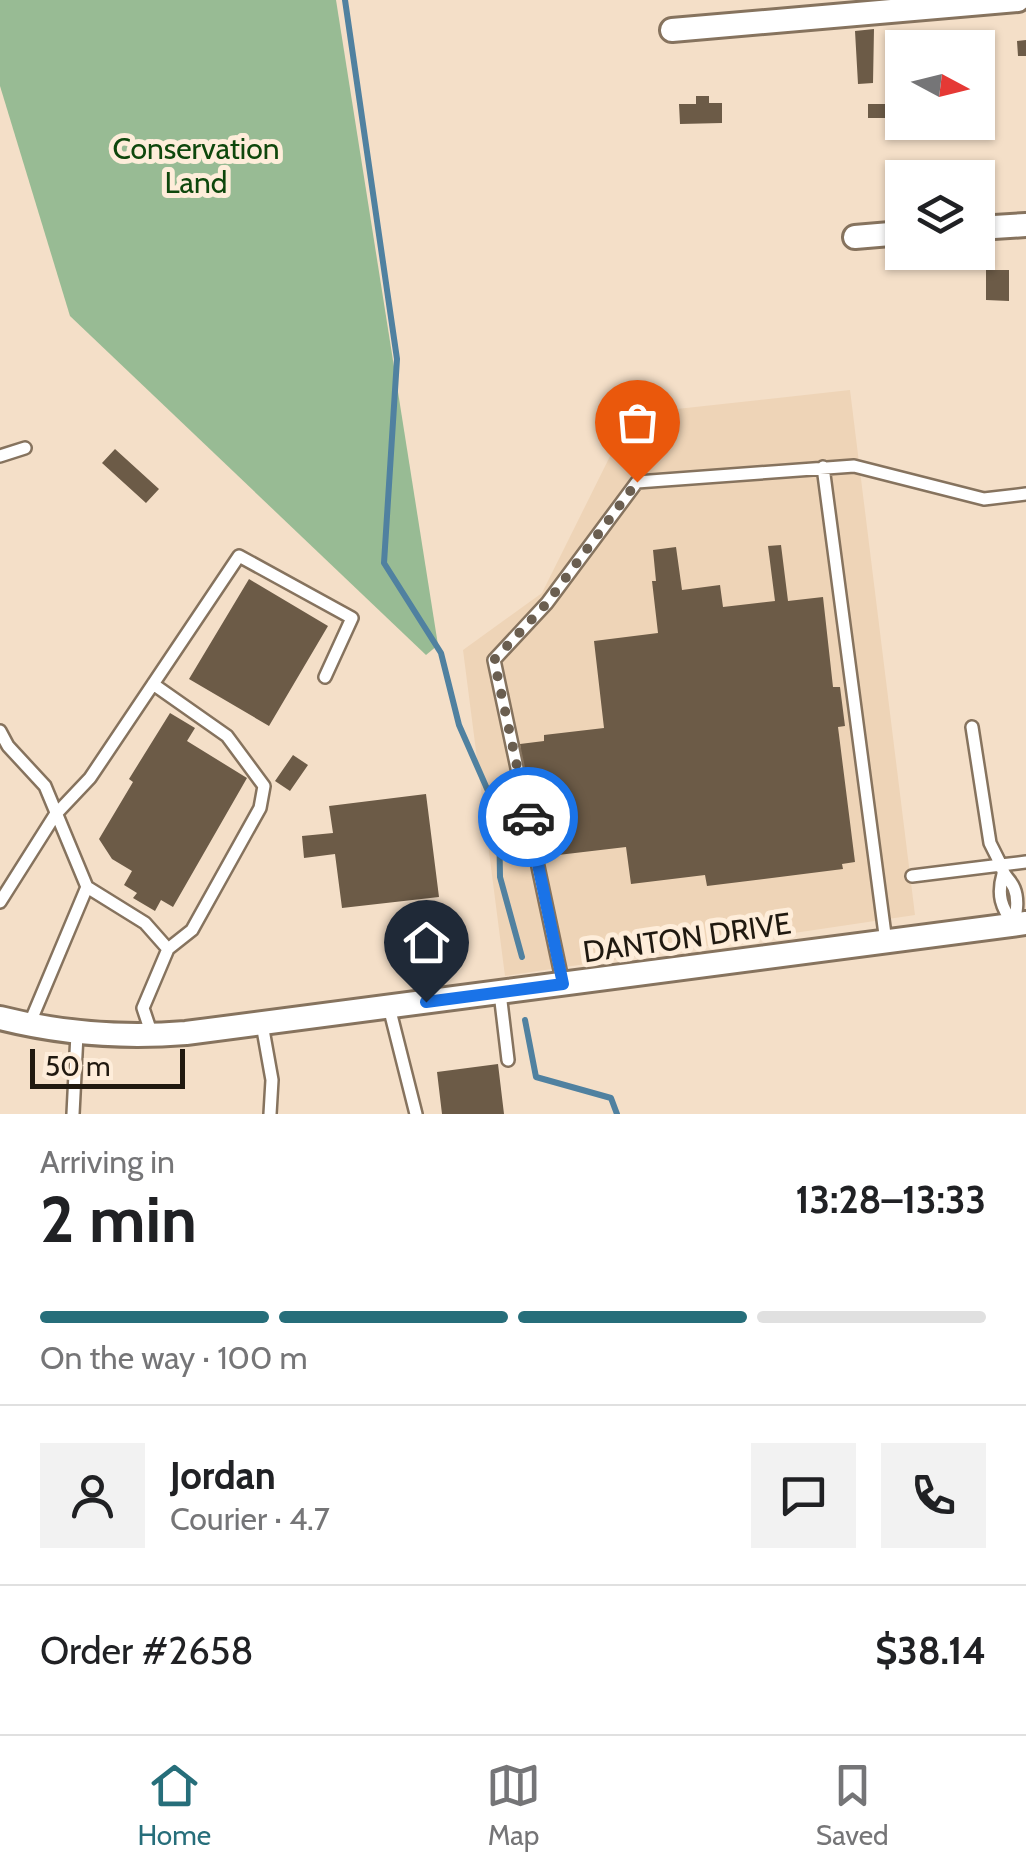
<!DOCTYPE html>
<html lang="en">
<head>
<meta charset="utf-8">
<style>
  :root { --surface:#fff; --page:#f2f2f2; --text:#202124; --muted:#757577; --line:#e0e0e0; --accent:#266e7a }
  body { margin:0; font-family:Cabin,sans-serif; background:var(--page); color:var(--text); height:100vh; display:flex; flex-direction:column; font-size:38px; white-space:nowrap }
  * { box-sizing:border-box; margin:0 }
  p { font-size:32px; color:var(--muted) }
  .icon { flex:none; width:55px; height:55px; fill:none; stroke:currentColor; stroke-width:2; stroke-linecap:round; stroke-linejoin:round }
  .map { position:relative; height:1114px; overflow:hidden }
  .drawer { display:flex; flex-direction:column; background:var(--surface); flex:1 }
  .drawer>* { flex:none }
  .needle { width:65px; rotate:97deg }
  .buttons { position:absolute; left:885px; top:30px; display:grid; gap:20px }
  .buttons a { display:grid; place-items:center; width:110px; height:110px; border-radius:0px; background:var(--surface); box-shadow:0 2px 8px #0004; font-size:50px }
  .scale { position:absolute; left:30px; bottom:25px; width:155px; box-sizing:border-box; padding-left:10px; border:5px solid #201910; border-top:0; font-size:28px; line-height:35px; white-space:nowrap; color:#201910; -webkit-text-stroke:8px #feedda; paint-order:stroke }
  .pin { position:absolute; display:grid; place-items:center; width:85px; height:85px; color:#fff; margin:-102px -42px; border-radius:50% 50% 50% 0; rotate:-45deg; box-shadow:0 0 10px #0007 }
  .pin .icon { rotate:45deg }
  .courier { position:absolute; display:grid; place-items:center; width:100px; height:100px; margin:-50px; border:8px solid #1a73e8; border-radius:50%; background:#fff; color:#222; box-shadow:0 2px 12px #0007 }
  .head em { font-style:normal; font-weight:700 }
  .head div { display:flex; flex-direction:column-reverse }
  .head { display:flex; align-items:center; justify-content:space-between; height:170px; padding:0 40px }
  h1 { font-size:65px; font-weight:700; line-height:75px }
  .bar { display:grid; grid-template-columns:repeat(4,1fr); gap:15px 10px; align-content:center; height:120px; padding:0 40px }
  .bar i { height:12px; border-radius:8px; background:var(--line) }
  .bar .on { background:var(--accent) }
  .bar p { grid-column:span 4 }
  .line { display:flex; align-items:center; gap:25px; padding:0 40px; border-top:2px solid var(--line) }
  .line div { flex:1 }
  .round { display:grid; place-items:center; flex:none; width:105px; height:105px; border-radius:0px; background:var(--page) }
  .menu { display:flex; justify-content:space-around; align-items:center; height:140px; border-top:2px solid var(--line); background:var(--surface); font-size:28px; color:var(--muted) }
  .menu a { display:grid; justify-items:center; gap:5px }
  .menu .on { color:var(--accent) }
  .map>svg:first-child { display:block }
  .built { fill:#eed4b7 }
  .green { fill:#98bb94 }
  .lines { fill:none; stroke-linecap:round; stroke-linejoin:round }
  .stream { stroke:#5081a0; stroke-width:6 }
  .building { fill:#6c5b47 }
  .lane-casing { stroke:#86735e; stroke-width:16 }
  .street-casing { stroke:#86735e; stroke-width:28 }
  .lane { stroke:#fff; stroke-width:11 }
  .street { stroke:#fff; stroke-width:22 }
  .done { stroke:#6a5e50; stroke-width:10; stroke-dasharray:0 18 }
  .route { stroke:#1a73e8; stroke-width:12 }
  .labels { text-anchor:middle; stroke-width:10; stroke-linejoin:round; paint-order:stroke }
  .park-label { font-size:30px; fill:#0e470c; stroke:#feedda }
  .street-label { font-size:30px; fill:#201910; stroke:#feedda }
</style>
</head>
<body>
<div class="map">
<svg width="1026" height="1114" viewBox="0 0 1026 1114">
  <rect width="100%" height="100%" fill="#f4dfc8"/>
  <path class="built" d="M850,390L915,915L505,976L463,650L542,593L631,414Z"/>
  <path class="green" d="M0,0H336L438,645L426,655L70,316L0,86Z"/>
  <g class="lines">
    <path class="stream" d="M345,0L397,359L384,563L441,653L459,725L499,816L500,877L522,957
      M525,1020L536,1077L611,1098L617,1114"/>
  </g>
  <path class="building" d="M874,29L873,83L858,84L855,31Z
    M1026,40V56H1018L1017,41Z
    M696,96H709V103H722V123L680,124L679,104H696Z
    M868,104H885V118H868Z
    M986,270H1009V301L986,300Z
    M115,449L159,489L146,503L102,463Z
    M781,545L788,601L823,597L833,687H840L845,726L838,727L855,862L842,864L843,869L707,886L705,875L631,884L626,847L558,855L550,786L526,789L520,744L544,741V735L604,728L594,641L658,633L652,581H656L653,550L676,547L682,590L720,585L723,607L775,601L768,546Z
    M249,579L328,626L269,726L189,679Z
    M170,713L195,728L187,741L247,778L173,907L161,900L155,911L133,898L137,893L124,885L132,871L112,859L99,839L133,782L129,779Z
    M293,755L308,765L290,791L275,781Z
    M426,794L439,897L342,908L335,854L304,858L302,836L333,833L329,806Z
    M498,1064L504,1114H442L437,1072Z"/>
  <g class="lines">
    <g class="lane-casing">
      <path id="lane" d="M0,456L25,448
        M823,467L886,942
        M972,727L990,843L1001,865L1026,862
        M0,731L8,746L45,786L87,887
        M1003,874C997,895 1001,907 1014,925
        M912,876L1001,865C1003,877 1010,878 1014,888C1019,900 1016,913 1014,925
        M0,902L55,815L90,778L239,556L352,618L325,677
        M563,984L494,660L547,603L637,482L854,466L984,499L1026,494
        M500,993L508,1060
        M389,1007L416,1114
        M262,1024L272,1080L270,1114
        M29,1025L87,887L145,923L168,949
        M152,1035L143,1008L168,949L192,930L260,808L264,786L227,736L153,684
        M73,1114L77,1034"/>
    </g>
    <g class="street-casing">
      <path id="street" d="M672,30L1018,0
        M978,228L1026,225
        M855,237L902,233
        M0,1018C63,1034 122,1038 186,1033L1026,923"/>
    </g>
    <use href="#lane" class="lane"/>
    <use href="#street" class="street"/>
  </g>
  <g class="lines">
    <path class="done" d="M528,817L494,660L547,603L637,482"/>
    <path class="route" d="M426,1002L563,984L528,817"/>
  </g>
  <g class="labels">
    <g class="park-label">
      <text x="196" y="159">Conservation<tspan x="196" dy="34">Land</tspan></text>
    </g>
    <g class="street-label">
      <text transform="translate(687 938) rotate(-8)" y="10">DANTON DRIVE</text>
    </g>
  </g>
</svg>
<div class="buttons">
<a><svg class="needle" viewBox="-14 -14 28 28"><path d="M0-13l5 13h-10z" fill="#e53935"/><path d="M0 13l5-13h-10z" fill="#757577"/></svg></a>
<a><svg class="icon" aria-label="layers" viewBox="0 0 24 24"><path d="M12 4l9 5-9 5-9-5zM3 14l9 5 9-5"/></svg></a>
</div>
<div class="scale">50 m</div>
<div class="pin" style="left:637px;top:482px;background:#ea580c"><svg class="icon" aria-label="bag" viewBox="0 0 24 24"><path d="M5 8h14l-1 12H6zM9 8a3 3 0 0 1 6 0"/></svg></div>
<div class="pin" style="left:426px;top:1002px;background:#1f2937"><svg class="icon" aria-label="home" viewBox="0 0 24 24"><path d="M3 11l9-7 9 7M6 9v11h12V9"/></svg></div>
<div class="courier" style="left:528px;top:817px"><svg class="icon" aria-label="car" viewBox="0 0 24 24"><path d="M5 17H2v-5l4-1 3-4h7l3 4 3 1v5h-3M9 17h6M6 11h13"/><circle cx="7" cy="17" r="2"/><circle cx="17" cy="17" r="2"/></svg></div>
</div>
<section class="drawer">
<div class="head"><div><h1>2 min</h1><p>Arriving in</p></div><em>13:28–13:33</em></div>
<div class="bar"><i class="on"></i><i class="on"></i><i class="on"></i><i></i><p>On the way · 100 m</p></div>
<div class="line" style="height:180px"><a class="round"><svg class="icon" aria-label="person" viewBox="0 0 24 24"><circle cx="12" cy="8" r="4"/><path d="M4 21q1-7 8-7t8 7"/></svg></a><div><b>Jordan</b><p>Courier · 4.7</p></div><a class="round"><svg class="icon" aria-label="chat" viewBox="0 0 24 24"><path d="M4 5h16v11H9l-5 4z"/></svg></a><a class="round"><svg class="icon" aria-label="phone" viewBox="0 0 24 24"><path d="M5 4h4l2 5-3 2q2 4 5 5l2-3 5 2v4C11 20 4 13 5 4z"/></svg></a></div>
<div class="line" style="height:130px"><div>Order #2658</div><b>$38.14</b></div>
</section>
<nav class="menu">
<a class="on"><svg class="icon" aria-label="home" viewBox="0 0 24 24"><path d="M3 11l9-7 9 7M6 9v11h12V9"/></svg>Home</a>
<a><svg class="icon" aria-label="map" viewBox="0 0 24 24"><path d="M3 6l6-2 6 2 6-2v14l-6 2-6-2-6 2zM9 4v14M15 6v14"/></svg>Map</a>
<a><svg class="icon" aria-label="saved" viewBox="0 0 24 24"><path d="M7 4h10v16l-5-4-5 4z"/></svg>Saved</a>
</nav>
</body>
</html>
